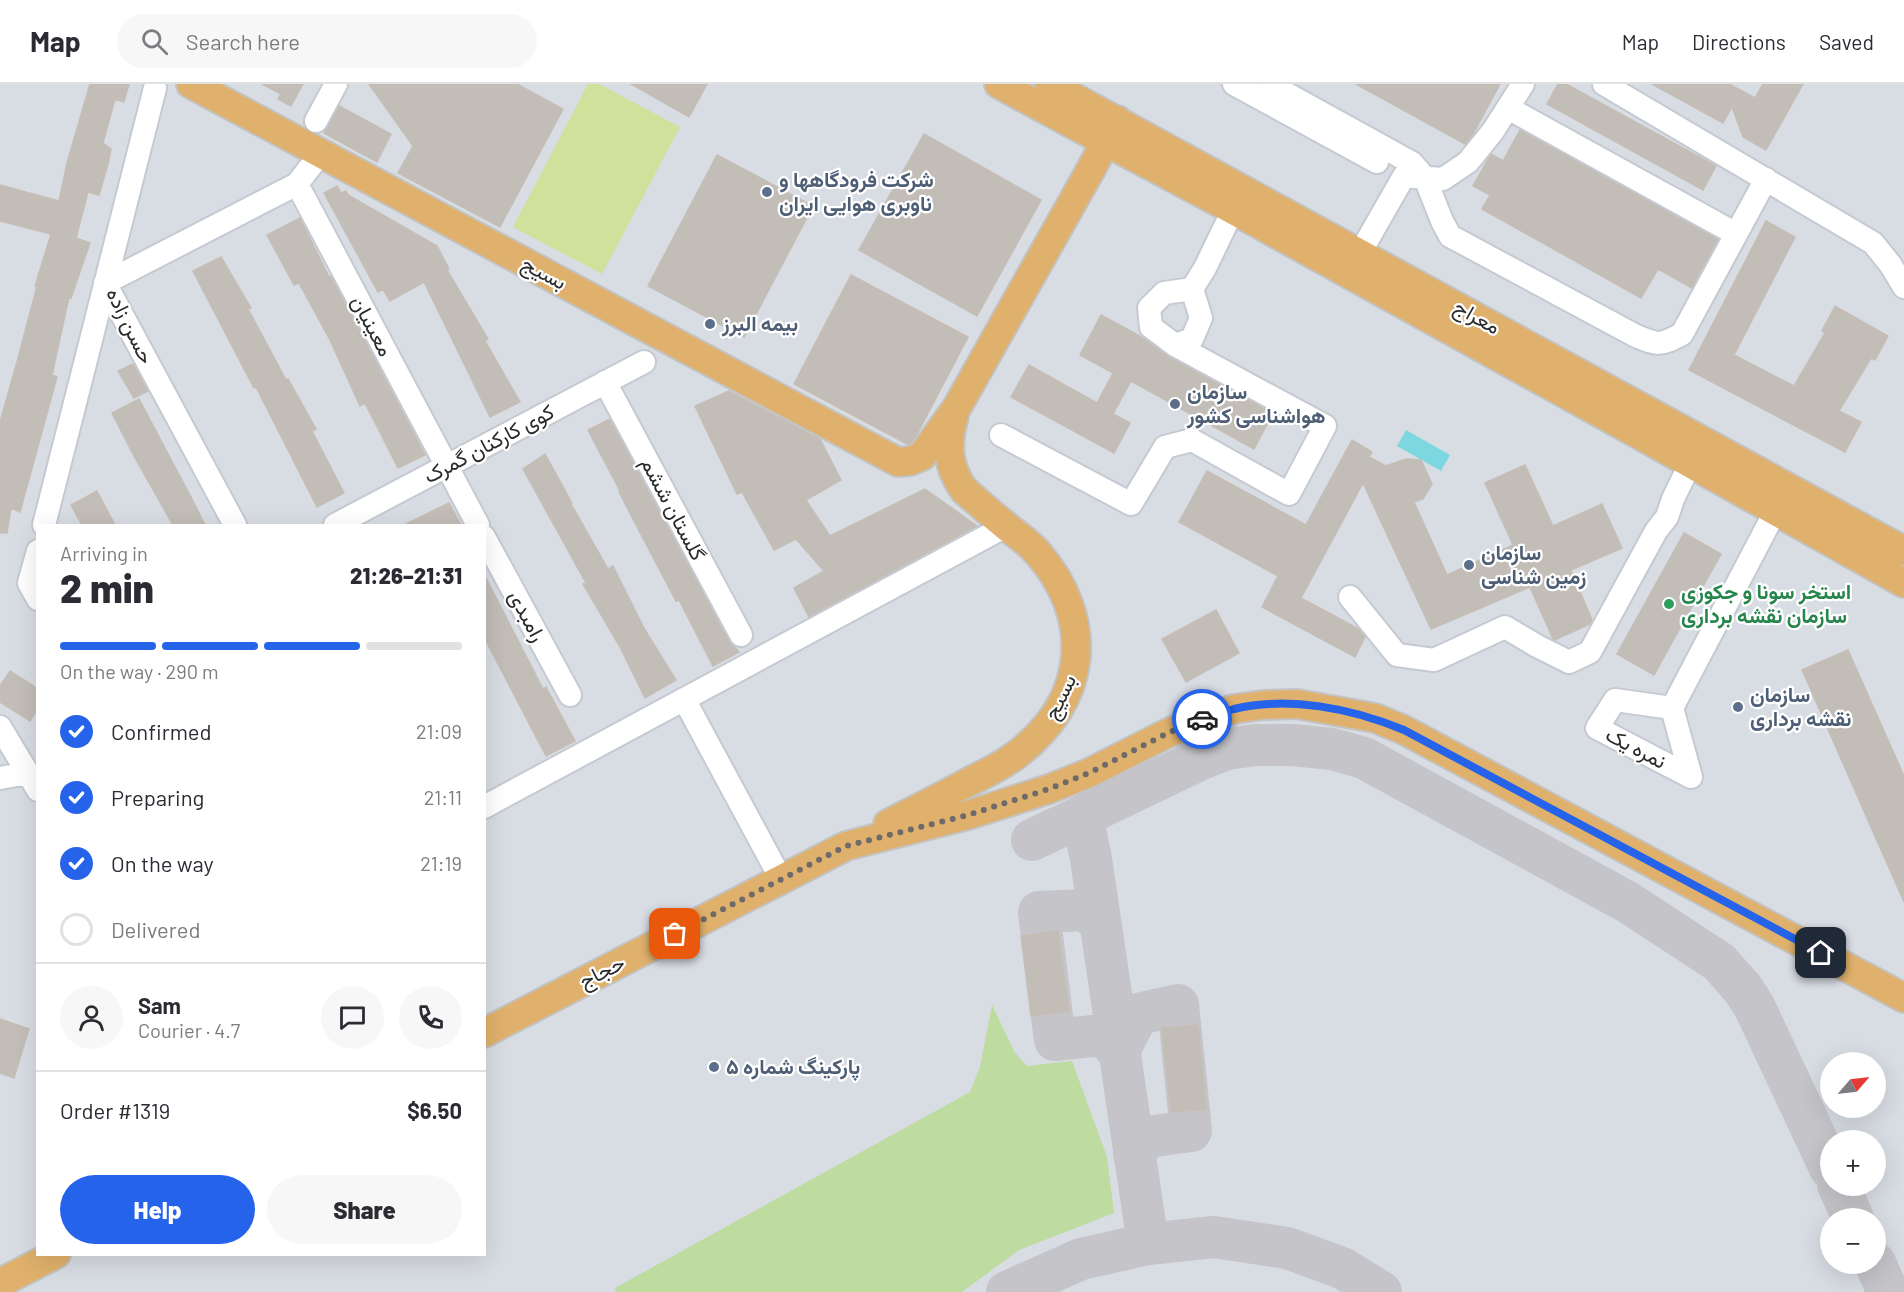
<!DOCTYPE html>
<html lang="en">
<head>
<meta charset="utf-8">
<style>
  :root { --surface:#fff; --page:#f7f7f7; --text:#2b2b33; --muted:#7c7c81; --line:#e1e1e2; --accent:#2563eb }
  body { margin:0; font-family:Barlow,Vazirmatn,sans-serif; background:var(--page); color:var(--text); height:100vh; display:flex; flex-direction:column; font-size:22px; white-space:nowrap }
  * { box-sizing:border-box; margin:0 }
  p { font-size:20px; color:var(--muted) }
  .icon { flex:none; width:33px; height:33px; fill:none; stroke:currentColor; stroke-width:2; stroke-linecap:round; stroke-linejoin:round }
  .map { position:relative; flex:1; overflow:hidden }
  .drawer { position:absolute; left:36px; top:440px; width:450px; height:732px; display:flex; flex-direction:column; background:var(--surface); border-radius:0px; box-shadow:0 6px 24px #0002 }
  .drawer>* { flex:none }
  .needle { width:39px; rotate:62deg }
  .fabs { position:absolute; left:1820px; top:968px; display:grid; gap:12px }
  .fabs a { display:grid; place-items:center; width:66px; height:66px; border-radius:50%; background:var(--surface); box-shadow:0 6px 24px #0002; font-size:30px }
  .pin { position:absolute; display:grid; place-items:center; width:51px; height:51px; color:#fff; margin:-26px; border-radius:12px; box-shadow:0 3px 9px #0006 }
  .courier { position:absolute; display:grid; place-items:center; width:60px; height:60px; margin:-30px; border:4px solid #2563eb; border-radius:50%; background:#fff; color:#222; box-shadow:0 2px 8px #0007 }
  .headline em { font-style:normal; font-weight:800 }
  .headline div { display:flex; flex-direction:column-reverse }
  .headline { display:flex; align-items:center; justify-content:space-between; height:102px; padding:0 24px }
  h1 { font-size:39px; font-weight:800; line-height:45px }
  .bar { display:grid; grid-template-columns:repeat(4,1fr); gap:9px 6px; align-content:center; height:72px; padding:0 24px }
  .bar i { height:8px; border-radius:4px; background:var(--line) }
  .bar .current { background:var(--accent) }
  .bar p { grid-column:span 4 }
  .line { display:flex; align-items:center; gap:15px; padding:0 24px; border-top:2px solid var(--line) }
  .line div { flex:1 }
  .round { display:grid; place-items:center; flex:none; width:63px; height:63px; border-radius:32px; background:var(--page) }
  ol { padding:0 24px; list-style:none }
  li { display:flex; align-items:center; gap:18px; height:66px }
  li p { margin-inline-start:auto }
  li .icon { padding:6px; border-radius:50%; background:var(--accent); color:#fff; stroke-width:4 }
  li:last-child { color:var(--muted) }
  li i { width:33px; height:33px; border:3px solid var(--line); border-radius:50% }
  .action { display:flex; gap:12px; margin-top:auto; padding:12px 24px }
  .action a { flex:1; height:69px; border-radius:36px; background:var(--accent); color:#fff; font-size:24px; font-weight:800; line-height:69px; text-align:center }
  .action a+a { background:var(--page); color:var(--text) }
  header { display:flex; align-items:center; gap:36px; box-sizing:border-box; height:84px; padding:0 30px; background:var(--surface); border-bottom:2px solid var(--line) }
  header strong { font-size:28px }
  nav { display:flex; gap:33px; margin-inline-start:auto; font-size:21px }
  .search { width:420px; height:54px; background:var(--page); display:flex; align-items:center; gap:15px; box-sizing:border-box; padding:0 21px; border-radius:33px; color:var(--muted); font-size:22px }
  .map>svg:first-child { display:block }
  .airport { fill:#d8dce3; fill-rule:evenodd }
  .green { fill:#bedba0 }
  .pitch { fill:#d0e19c }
  .water { fill:#7cd7e1 }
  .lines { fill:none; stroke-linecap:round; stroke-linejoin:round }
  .taxiway { stroke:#c5c4c8; stroke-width:42 }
  .building { fill:#c3bdb8; stroke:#c5beb7; stroke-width:1.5 }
  .minor-casing { stroke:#c5cad2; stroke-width:26 }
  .major-casing { stroke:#c3c3c3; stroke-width:32 }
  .minor { stroke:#fff; stroke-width:22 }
  .major { stroke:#e0b16c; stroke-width:28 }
  .done { stroke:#6d6a69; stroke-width:6; stroke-dasharray:0 10.8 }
  .route { stroke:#2563eb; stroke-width:8 }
  .service-dot { fill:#5c6f8a; stroke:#fff; stroke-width:2 }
  .leisure-dot { fill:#2e9e5b; stroke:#fff; stroke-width:2 }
  .labels { text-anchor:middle; stroke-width:4.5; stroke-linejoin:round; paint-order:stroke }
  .service-label { font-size:21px; font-weight:bold; fill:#4e5e75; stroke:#fff; text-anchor:start }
  .street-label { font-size:21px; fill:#2a2a2a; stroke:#fff }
  .leisure-label { font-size:21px; font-weight:bold; fill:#27864d; stroke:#fff; text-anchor:start }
</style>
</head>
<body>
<header>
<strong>Map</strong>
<div class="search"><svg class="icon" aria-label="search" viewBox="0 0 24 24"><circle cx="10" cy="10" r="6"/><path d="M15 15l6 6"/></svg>Search here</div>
<nav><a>Map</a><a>Directions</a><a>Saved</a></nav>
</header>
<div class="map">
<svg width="1904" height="1208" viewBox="0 0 1904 1208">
  <rect width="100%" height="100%" fill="#eae2dd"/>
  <path class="airport" d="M0,0H1904V1208H0ZM38,441H484V1170H38ZM1830,978H1875V1023H1830ZM1830,1056H1875V1101H1830ZM1830,1134H1875V1179H1830Z"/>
  <path class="green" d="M992,921L1015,969L1027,982L1072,977L1107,1073L1114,1129L1019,1166L962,1208H616L615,1204L970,1008L980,983Z"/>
  <path class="pitch" d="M588,0H599L680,43L602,190L513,143Z"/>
  <path class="water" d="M1406,346L1450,371L1441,387L1397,362Z"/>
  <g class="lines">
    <path class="taxiway" d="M1082,732L1091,775L1148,1160
      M1032,756L1199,676L1227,665L1255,661H1293L1332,665L1364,674L1629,819L1719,878L1743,905L1755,924L1830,1084
      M1101,841L1087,826L1039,828L1055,956L1102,951L1119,967L1138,930L1178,921L1191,1047L1147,1053L1134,1070
      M1838,1101L1853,1134
      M1875,1179L1888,1208
      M1007,1208L1081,1175L1148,1160L1214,1153L1287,1164L1342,1184L1381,1208"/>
  </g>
  <path class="building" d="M90,0H129L124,18L115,15L103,59L111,65L108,80L99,111L88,108L76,154L90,159L71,214L69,213L52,291L57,293L20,428L11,424L7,449H0V338L17,278L37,202H35L51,150L0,137V101L59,117L67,79Z
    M262,0H303L291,22L278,15L281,10Z
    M369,0H517L563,25L500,143L398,89L413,62Z
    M631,0H707L689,33Z
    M1356,0H1500L1473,50L1465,60Z
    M1558,0H1566L1716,82L1703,106L1547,20Z
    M1652,0H1729L1755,14L1763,0H1803L1766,66L1743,53L1732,23L1723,39Z
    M339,22L391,50L377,78L324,49Z
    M1520,46L1718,155L1692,204L1658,185L1641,214L1482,125L1490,111L1473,102L1491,70L1503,77Z
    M924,50L1041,116L977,232L859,166Z
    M717,71L813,122L744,253L648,202Z
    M337,102L341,109L346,107L348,111L437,162L449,185L447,186L488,255L485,257L520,318L490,333L424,198L390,217L383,205L378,208L324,109Z
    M300,134L329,193L330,192L334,198L425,371L398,384L365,319L360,322L330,256L299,199L294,201L267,151Z
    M1766,137L1795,153L1734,271L1794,302L1825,249L1822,247L1835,222L1888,252L1875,276L1871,274L1839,327L1861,338L1845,368L1689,286Z
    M221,173L251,224L248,225L286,296L288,295L316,345L312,347L344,409L317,423L256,303L254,304L193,187Z
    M851,191L968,253L915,354L911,359L907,360L794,300Z
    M1101,231L1145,255L1169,273L1273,329L1254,365L1131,297L1113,330L1130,339L1114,369L1011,313L1029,281L1097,319L1113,289L1080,271Z
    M133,280L148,307L134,314L118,287Z
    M729,307L820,355L841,396L806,416L830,452L925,405L977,442L809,533L794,504L824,487L796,455L774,466L742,408L737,410L695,322Z
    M139,315L191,413L205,441H173L135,374L112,329Z
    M610,335L729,557L739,568L713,582L679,516L676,517L646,460L619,408L620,407L588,346Z
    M1352,356L1372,368L1369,373L1386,382L1406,375L1421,376L1432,400L1423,415L1414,418L1447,491L1513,461L1485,399L1525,381L1553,442L1602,420L1622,464L1571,486L1592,536L1590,540L1555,556L1553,555L1530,503L1431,545L1363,399L1301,514L1359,545L1365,553L1355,573L1262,523L1278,492L1179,438L1207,387L1306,441Z
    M545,370L572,419L571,420L608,485L613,482L645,546L676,596L645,614L620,563L583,500L586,499L523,385Z
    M97,407L115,441H82L71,421Z
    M449,419L461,441H404Z
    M1684,449L1721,470L1654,591L1617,570Z
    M484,490L543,605L546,603L575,657L546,672L484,553Z
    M1216,526L1239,569L1186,598L1162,555Z
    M1848,566L1904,692V818L1802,586Z
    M10,587L38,605V625L30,637L0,618V602Z
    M1058,847L1069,927L1031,932L1021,852Z
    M0,935L29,945L14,994L0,989Z
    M1198,941L1206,1025L1171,1028L1162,944Z"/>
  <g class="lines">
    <g class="minor-casing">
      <path id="minor" d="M1234,0L1377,78
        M1269,0L1412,79L1425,94L1442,137L1450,152L1636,252C1658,261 1660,262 1682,250L1766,95
        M1604,0L1873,159L1890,180L1904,203
        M1508,24L1736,150
        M316,37L336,0
        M1413,93L1443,95L1468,78L1493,47L1523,0
        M297,100L478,441
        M1360,169L1404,92
        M1192,205L1164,209L1149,224L1151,243L1175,261L1192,255L1201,234L1192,205L1205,184L1233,126
        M605,298L741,551
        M1001,351L1131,420L1165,363L1192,356L1289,410L1325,342L1175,261
        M44,441L155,4
        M235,441L105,199L297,100L321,69
        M335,441L644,278
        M484,453L570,611
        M38,467L29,499L38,515
        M1350,513L1397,571L1434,576L1505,543L1537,562L1569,578L1590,568L1656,447L1667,433L1673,415L1691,378
        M684,615L781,795
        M1672,624L1691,693L1597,644L1615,616L1672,624L1776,426
        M0,643L38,706
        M0,694L28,689
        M484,723L1006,442"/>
    </g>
    <g class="major-casing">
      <path id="major" d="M191,0L898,378L910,377L922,372L956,325L1090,87L1117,36
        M999,0C1091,51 1185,99 1277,150C1486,266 1696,381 1904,499
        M1049,0L1904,467
        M888,740C913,727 939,714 965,700C982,691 1001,683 1016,671C1088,617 1096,536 1037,468C1028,458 1016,450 1006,442C991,430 978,418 964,406C947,382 946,360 954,332
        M484,949L846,762L968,731L1049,705L1089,689L1168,649L1201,636L1234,625L1263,621L1297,620L1375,634L1404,646L1904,914
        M0,1199L56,1170"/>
    </g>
    <use href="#minor" class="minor"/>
    <use href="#major" class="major"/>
  </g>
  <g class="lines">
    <path class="done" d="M675,850L846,762L968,731L1049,705L1089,689L1168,649L1202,635"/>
    <path class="route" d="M1202,635C1213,632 1223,628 1234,625C1289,612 1351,624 1404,646L1821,869"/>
  </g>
  <g class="service-dot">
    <circle cx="767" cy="108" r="6"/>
    <circle cx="710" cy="240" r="6"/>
    <circle cx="1175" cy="320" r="6"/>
    <circle cx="1469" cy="481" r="6"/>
    <circle cx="1738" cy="623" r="6"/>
    <circle cx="714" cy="983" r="6"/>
  </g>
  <circle class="leisure-dot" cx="1669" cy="520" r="6"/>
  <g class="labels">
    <g class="service-label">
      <text x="779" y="103">شرکت فرودگاهها و<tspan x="779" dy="24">ناوبری هوایی ایران</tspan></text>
      <text x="722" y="247">بیمه البرز</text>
      <text x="1187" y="315">سازمان<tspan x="1187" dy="24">هواشناسی کشور</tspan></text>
      <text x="1481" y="476">سازمان<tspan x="1481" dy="24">زمین شناسی</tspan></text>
      <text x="1750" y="618">سازمان<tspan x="1750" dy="24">نقشه برداری</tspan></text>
      <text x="726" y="990">پارکینگ شماره ۵</text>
    </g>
    <g class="street-label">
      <text transform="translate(544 189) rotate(28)" y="7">بسیج</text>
      <text transform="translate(1477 233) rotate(29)" y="7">معراج</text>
      <text transform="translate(130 242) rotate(64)" y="7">حسن زاده</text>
      <text transform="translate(372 242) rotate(62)" y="7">معینیان</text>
      <text transform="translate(489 360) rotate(-28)" y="7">کوی کارکنان گمرک</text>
      <text transform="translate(673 425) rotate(62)" y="7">گلستان ششم</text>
      <text transform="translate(527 532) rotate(62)" y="7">رامبدی</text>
      <text transform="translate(1060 613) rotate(-64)" y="7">بسیج</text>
      <text transform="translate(1636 664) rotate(28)" y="7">نمره یک</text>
      <text transform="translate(602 888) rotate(-27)" y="7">حجاج</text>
    </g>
    <g class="leisure-label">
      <text x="1681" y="515">استخر سونا و جکوزی<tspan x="1681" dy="24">سازمان نقشه برداری</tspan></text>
    </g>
  </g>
</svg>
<div class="fabs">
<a><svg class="needle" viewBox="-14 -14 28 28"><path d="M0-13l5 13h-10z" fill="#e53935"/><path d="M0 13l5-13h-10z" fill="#7c7c81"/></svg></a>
<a>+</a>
<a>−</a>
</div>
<div class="pin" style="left:675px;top:850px;background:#ea580c"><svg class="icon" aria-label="bag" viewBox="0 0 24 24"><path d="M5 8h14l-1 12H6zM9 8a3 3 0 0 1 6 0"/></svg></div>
<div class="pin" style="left:1821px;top:869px;background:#1f2937"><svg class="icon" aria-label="home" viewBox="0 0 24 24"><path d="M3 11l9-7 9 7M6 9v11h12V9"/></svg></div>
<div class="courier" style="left:1202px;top:635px"><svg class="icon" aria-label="car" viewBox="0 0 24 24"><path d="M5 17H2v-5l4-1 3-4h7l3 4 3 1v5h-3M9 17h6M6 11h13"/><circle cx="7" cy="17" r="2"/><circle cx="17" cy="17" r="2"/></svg></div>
<section class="drawer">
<div class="headline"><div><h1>2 min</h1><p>Arriving in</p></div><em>21:26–21:31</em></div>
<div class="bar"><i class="current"></i><i class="current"></i><i class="current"></i><i></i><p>On the way · 290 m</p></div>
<ol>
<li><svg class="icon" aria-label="check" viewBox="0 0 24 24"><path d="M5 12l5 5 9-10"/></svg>Confirmed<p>21:09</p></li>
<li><svg class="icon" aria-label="check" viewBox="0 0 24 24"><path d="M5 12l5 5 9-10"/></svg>Preparing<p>21:11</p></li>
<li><svg class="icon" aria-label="check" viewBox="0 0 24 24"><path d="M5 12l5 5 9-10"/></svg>On the way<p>21:19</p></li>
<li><i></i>Delivered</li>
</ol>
<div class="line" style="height:108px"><a class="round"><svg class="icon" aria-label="person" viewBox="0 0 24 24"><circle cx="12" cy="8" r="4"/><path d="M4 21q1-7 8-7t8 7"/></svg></a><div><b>Sam</b><p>Courier · 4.7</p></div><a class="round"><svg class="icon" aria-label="chat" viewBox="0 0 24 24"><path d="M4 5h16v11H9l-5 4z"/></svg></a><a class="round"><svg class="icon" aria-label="phone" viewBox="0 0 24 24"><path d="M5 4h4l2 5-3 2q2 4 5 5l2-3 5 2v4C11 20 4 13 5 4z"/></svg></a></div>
<div class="line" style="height:78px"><div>Order #1319</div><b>$6.50</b></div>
<div class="action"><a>Help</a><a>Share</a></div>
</section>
</div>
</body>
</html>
